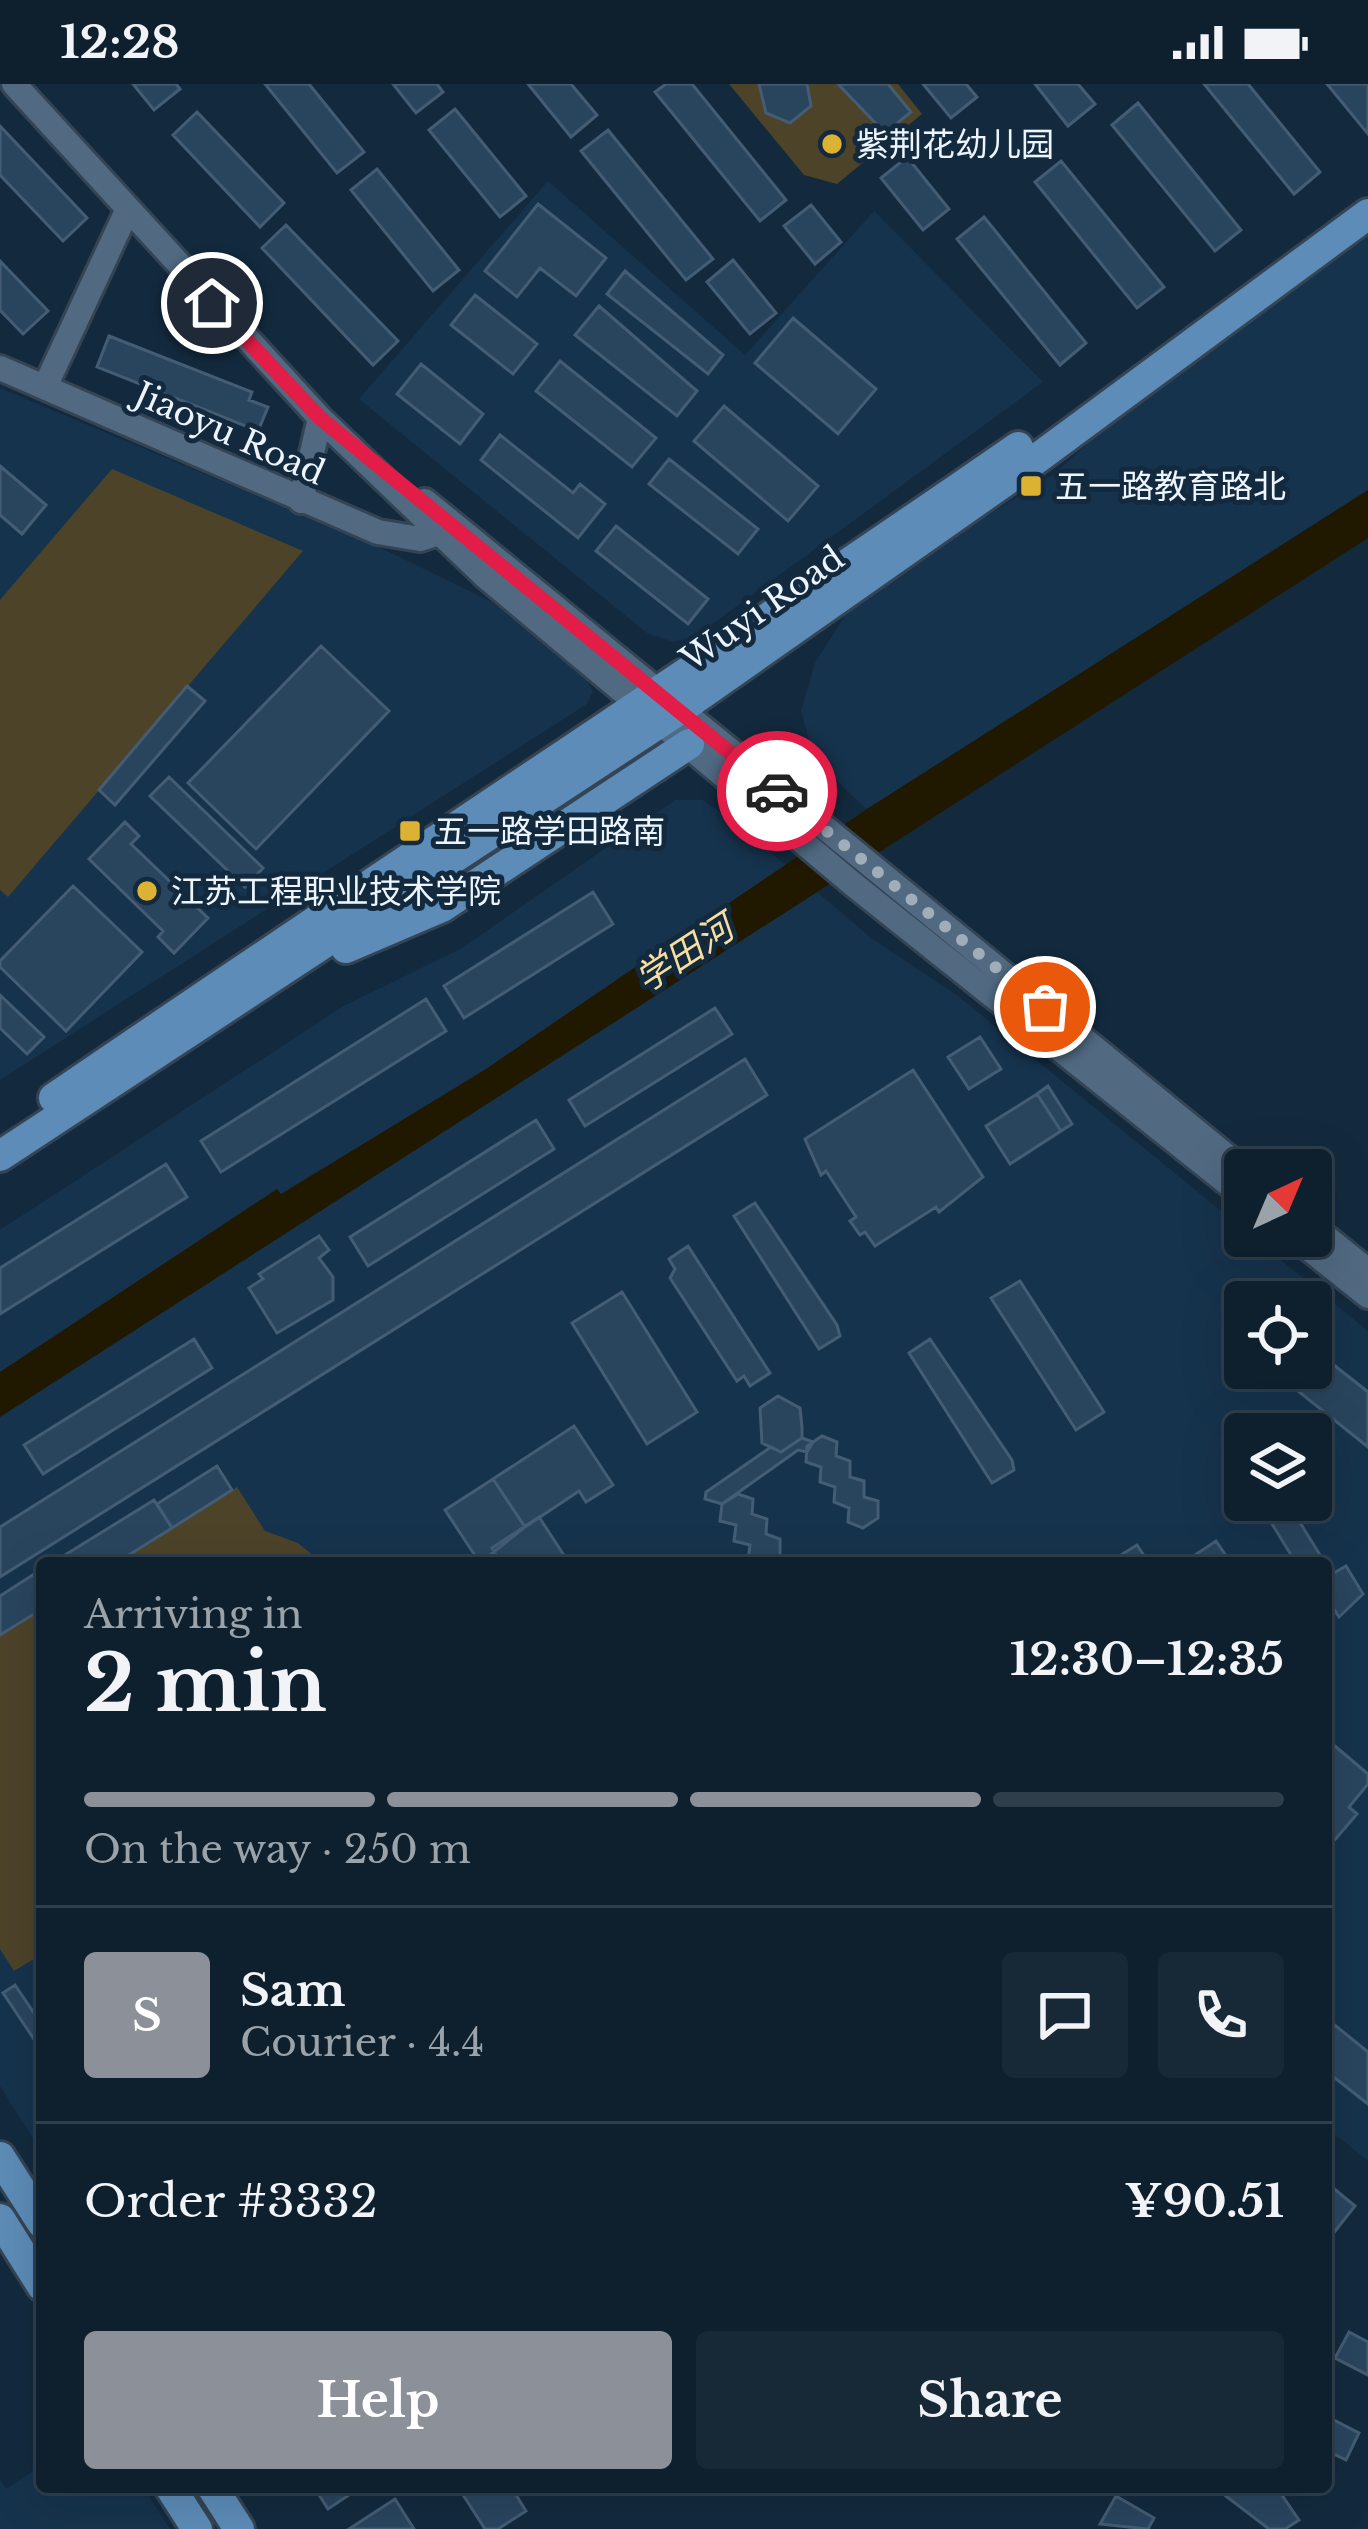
<!DOCTYPE html>
<html lang="en">
<head>
<meta charset="utf-8">
<style>
  :root { --surface:#0e202e; --page:#172836; --text:#f1f3f6; --muted:#9ba3aa; --line:#2e3e4a; --accent:#8c9099 }
  body { margin:0; font-family:"Libre Baskerville","Noto Sans SC",serif; background:var(--page); color:var(--text); height:100vh; display:flex; flex-direction:column; font-size:45px; white-space:nowrap }
  * { box-sizing:border-box; margin:0 }
  p { font-size:39px; color:var(--muted) }
  .icon { flex:none; width:66px; height:66px; fill:none; stroke:currentColor; stroke-width:2; stroke-linecap:round; stroke-linejoin:round }
  .map { position:relative; flex:1; overflow:hidden }
  .details { position:absolute; left:36px; top:1473px; width:1296px; height:936px; display:flex; flex-direction:column; background:var(--surface); border-radius:12px; box-shadow:0 12px 48px #0002,0 0 0 3px var(--line) }
  .details>* { flex:none }
  .needle { width:78px; rotate:44deg }
  .controls { position:absolute; left:1224px; top:1065px; display:grid; gap:24px }
  .controls a { display:grid; place-items:center; width:108px; height:108px; border-radius:12px; background:var(--surface); box-shadow:0 12px 48px #0002,0 0 0 3px var(--line); font-size:60px }
  .pin { position:absolute; display:grid; place-items:center; width:102px; height:102px; color:#fff; margin:-51px; border:6px solid #fff; border-radius:50%; box-shadow:0 3px 12px #0007 }
  .courier { position:absolute; display:grid; place-items:center; width:120px; height:120px; margin:-60px; border:9px solid #e11d48; border-radius:50%; background:#fff; color:#222; box-shadow:0 3px 15px #0007 }
  .overview em { font-style:normal; font-weight:800 }
  .overview div { display:flex; flex-direction:column-reverse }
  .overview { display:flex; align-items:center; justify-content:space-between; height:204px; padding:0 48px }
  h1 { font-size:78px; font-weight:800; line-height:90px }
  .bar { display:grid; grid-template-columns:repeat(4,1fr); gap:18px 12px; align-content:center; height:144px; padding:0 48px }
  .bar i { height:15px; border-radius:9px; background:var(--line) }
  .bar .selected { background:var(--accent) }
  .bar p { grid-column:span 4 }
  .line { display:flex; align-items:center; gap:30px; padding:0 48px; border-top:3px solid var(--line) }
  .line div { flex:1 }
  .round { display:grid; place-items:center; flex:none; width:126px; height:126px; border-radius:12px; background:var(--page) }
  .cta { display:flex; gap:24px; margin-top:auto; padding:24px 48px }
  .cta a { flex:1; height:138px; border-radius:12px; background:var(--accent); color:#fff; font-size:48px; font-weight:800; line-height:138px; text-align:center }
  .cta a+a { background:var(--page); color:var(--text) }
  .status { display:flex; justify-content:space-between; align-items:center; height:84px; padding:0 60px; background:var(--surface); direction:ltr }
  .status svg { height:33px; fill:currentColor }
  .map>svg:first-child { display:block }
  .built { fill:#16334d; fill-rule:evenodd }
  .green { fill:#4d4329 }
  .water { fill:#211800 }
  .building { fill:#29455e; stroke:#445d74; stroke-width:3 }
  .lines { fill:none; stroke-linecap:round; stroke-linejoin:round }
  .minor-casing { stroke:#344454; stroke-width:30 }
  .major-casing { stroke:#344454; stroke-width:36 }
  .minor { stroke:#516a82; stroke-width:24 }
  .major { stroke:#5c8cb7; stroke-width:30 }
  .done { stroke:#a0aeba; stroke-width:12; stroke-dasharray:0 21.6 }
  .route { stroke:#e11d48; stroke-width:15 }
  .poi-dot { fill:#dcb233; stroke:#132a3e; stroke-width:4.5 }
  .labels { text-anchor:middle; stroke-width:10; stroke-linejoin:round; paint-order:stroke }
  .poi-label { font-size:33px; fill:#ecf5fd; stroke:#132a3e; text-anchor:start }
  .street-label { font-size:33px; fill:#ecf5fd; stroke:#132a3e }
  .water-label { font-size:36px; font-style:italic; fill:#f7de9f; stroke:#132a3e }
</style>
</head>
<body>
<div class="status"><b>12:28</b><svg viewBox="0 0 49 12"><path d="M0 12V9h3v3zM5 12V6h3v6zM10 12V3h3v9zM15 12V0h3v12zM26 1h20v11H26zM47 4h2v5h-2z"/></svg></div>
<div class="map">
<svg width="1368" height="2445" viewBox="0 0 1368 2445">
  <rect width="100%" height="100%" fill="#132a3e"/>
  <path class="built" d="M548,97L745,271L874,127L1043,298L696,552L673,558L647,549L359,315Z
    M1368,153V406L867,725L848,708L813,671L801,627L815,579L848,527L896,488L1053,391L1133,319Z
    M0,304L385,466L492,518L582,589L593,607L587,620L0,996Z
    M675,716H703L742,744L871,854L958,912L1368,1247V2077L1326,2043V1479H42V2069L0,2002V1146L342,923L462,864ZM1245,1218H1311V1284H1245ZM1245,1350H1311V1416H1245Z
    M42,2381V2403H143L170,2445H0V2396L6,2405Z"/>
  <path class="green" d="M729,0H759L766,29L790,39L811,22L807,0H838L884,49L911,28L888,0H898L922,30L837,100L804,91Z
    M112,385L303,467L8,813L0,806V516Z
    M237,1403L265,1447L298,1459L322,1479H116Z
    M42,1525V1870L14,1887L0,1865V1551Z"/>
  <path class="water" d="M1368,406V454L0,1333V1288L277,1105L281,1110L486,985L867,725Z"/>
  <path class="building" d="M133,0H176L180,5L154,26Z
    M265,0H309L364,68L337,89Z
    M393,0H437L443,8L416,29Z
    M528,0H571L597,31L571,53Z
    M666,0H692L786,116L760,137L655,8Z
    M759,0H807L811,22L790,39L766,29Z
    M838,0H888L911,28L885,49Z
    M923,0H966L977,13L951,34Z
    M1035,0H1078L1095,20L1068,42Z
    M1204,0H1248L1320,88L1294,110Z
    M1327,0H1368V50Z
    M1138,19L1241,146L1215,167L1112,41Z
    M455,25L526,112L500,133L429,46Z
    M197,28L284,119L260,143L173,51Z
    M0,42L87,134L63,157L0,91Z
    M608,46L713,175L686,196L581,67Z
    M907,73L949,125L923,146L881,94Z
    M1061,77L1164,203L1137,224L1035,98Z
    M377,85L459,186L433,207L351,106Z
    M538,120L606,174L576,212L540,184L517,213L485,187Z
    M811,121L841,158L815,180L784,142Z
    M984,133L1086,259L1060,281L957,155Z
    M286,141L398,257L373,281L262,164Z
    M733,176L776,229L750,250L707,198Z
    M0,177L48,227L23,250L0,226Z
    M625,187L723,271L708,290L607,210Z
    M475,211L537,260L513,290L451,241Z
    M599,222L697,307L677,332L575,251Z
    M793,234L876,305L838,350L755,279Z
    M109,252L252,308L249,316L268,323L258,347L97,283Z
    M560,277L656,354L632,383L536,307Z
    M421,280L483,330L460,360L397,310Z
    M724,322L818,402L788,437L694,357Z
    M500,351L573,409L580,400L605,420L578,454L481,376Z
    M669,375L758,445L738,470L649,400Z
    M0,382L46,421L22,450L0,431Z
    M616,442L708,515L688,540L596,467Z
    M321,562L389,627L256,765L188,699Z
    M187,602L205,617L115,721L99,706Z
    M169,693L263,784L245,803L150,712Z
    M125,738L139,752L131,760L208,834L174,869L158,853L163,847L89,775Z
    M73,802L142,868L66,947L0,883V877Z
    M593,808L613,840L464,934L444,902Z
    M0,911L44,953L27,970L0,944Z
    M426,915L446,947L221,1088L201,1057Z
    M715,924L732,950L585,1042L569,1016Z
    M980,953L1001,985L969,1005L948,973Z
    M745,975L767,1011L0,1493V1443Z
    M913,986L983,1093L939,1128L936,1123L875,1162L865,1148L860,1151L850,1137L856,1133L826,1087L821,1091L805,1055Z
    M1048,1002L1072,1040L1061,1047L1037,1010Z
    M1037,1010L1061,1047L1010,1080L986,1042Z
    M536,1036L554,1065L368,1182L350,1153Z
    M166,1080L187,1113L0,1230V1184Z
    M755,1119L837,1241L840,1252L819,1265L734,1132Z
    M319,1152L329,1166L319,1174L333,1193V1216L277,1249L249,1204L263,1195L259,1190Z
    M688,1162L770,1289L750,1302L744,1292L737,1297L670,1194L675,1185L669,1175Z
    M1020,1197L1104,1328L1076,1346L991,1214Z
    M622,1208L697,1328L647,1360L572,1239Z
    M194,1255L212,1284L43,1390L24,1361Z
    M930,1255L1012,1376L1014,1386L992,1399L909,1269Z
    M1325,1274L1368,1308V1363L1298,1307Z
    M778,1312L800,1324L802,1343V1354L781,1368L762,1359L760,1324Z
    M574,1342L613,1401L586,1418L579,1407L525,1443L493,1395Z
    M822,1352L837,1358L836,1372L850,1377V1393L864,1397V1413L878,1417V1434L863,1444L848,1438L849,1424L834,1418L835,1403L820,1398L821,1383L806,1378L807,1362Z
    M802,1354L813,1358L807,1368L798,1366L722,1420L705,1415L706,1408L771,1363L781,1368Z
    M217,1382L232,1406L172,1444L157,1420Z
    M493,1395L525,1443L480,1479L445,1426Z
    M738,1410L753,1415L752,1430L767,1435L766,1450L780,1455V1471L768,1479L748,1477L750,1461L734,1457L736,1441L720,1437L722,1420Z
    M154,1416L172,1444L116,1479H52Z
    M1271,1416H1286L1325,1479H1296L1261,1422Z
    M539,1433L569,1479H501L492,1464Z
    M1216,1457L1231,1479H1191L1189,1475Z
    M1137,1461L1149,1479H1108Z
    M1326,1480L1332,1490L1346,1482L1363,1510L1339,1533L1326,1513Z
    M42,1485V1525L0,1551V1512Z
    M1329,1657L1368,1690V1700L1349,1723L1357,1730L1326,1766Z
    M15,1901L42,1941V1967L3,1909Z
    M1326,1934L1368,1968V2020L1326,1987Z
    M1326,2098L1355,2122L1328,2156L1326,2155Z
    M1349,2248L1368,2258V2291L1335,2274Z
    M1326,2332L1359,2349L1346,2376L1326,2366Z
    M314,2403H356L358,2405L328,2425Z
    M458,2403H511L526,2427L498,2445H485Z
    M1214,2403H1268L1281,2410L1299,2436L1285,2445H1269Z
    M1116,2412L1154,2434L1148,2445L1100,2440Z
    M395,2415L414,2445H349Z"/>
  <g class="lines">
    <g class="minor-casing">
      <path id="minor" d="M14,0L320,334L485,492L854,801L1245,1113
        M0,284L378,448L420,455L438,449
        M45,303L127,127
        M301,417L320,334
        M425,417L1245,1087
        M1311,1141L1368,1187
        M1293,1152L1368,1212"/>
    </g>
    <g class="major-casing">
      <path id="major" d="M346,864L442,823L689,660
        M54,1014C374,795 699,584 1018,363
        M0,1072L679,626L1031,379L1368,130
        M0,2073L42,2139
        M0,2135L42,2202
        M170,2403L197,2445
        M212,2403L239,2445"/>
    </g>
    <use href="#minor" class="minor"/>
    <use href="#major" class="major"/>
  </g>
  <g class="lines">
    <path class="done" d="M777,707L1045,923"/>
    <path class="route" d="M212,219L320,334L777,707"/>
  </g>
  <g class="poi-dot">
    <circle cx="832" cy="60" r="12"/>
    <rect x="1019" y="390" width="24" height="24" rx="6"/>
    <rect x="398" y="735" width="24" height="24" rx="6"/>
    <circle cx="147" cy="807" r="12"/>
  </g>
  <g class="labels">
    <g class="poi-label">
      <text x="856" y="72">紫荆花幼儿园</text>
      <text x="1055" y="414">五一路教育路北</text>
      <text x="434" y="759">五一路学田路南</text>
      <text x="171" y="819">江苏工程职业技术学院</text>
    </g>
    <g class="street-label">
      <text transform="translate(230 349) rotate(24)" y="12">Jiaoyu Road</text>
      <text transform="translate(762 524) rotate(-35)" y="12">Wuyi Road</text>
    </g>
    <g class="water-label">
      <text transform="translate(684 869) rotate(-33)" y="13">学田河</text>
    </g>
  </g>
</svg>
<div class="controls">
<a><svg class="needle" viewBox="-14 -14 28 28"><path d="M0-13l5 13h-10z" fill="#e53935"/><path d="M0 13l5-13h-10z" fill="#9ba3aa"/></svg></a>
<a><svg class="icon" aria-label="locate" viewBox="0 0 24 24"><circle cx="12" cy="12" r="6"/><path d="M12 2v4M12 18v4M2 12h4M18 12h4"/></svg></a>
<a><svg class="icon" aria-label="layers" viewBox="0 0 24 24"><path d="M12 4l9 5-9 5-9-5zM3 14l9 5 9-5"/></svg></a>
</div>
<div class="pin" style="left:1045px;top:923px;background:#ea580c"><svg class="icon" aria-label="bag" viewBox="0 0 24 24"><path d="M5 8h14l-1 12H6zM9 8a3 3 0 0 1 6 0"/></svg></div>
<div class="pin" style="left:212px;top:219px;background:#1f2937"><svg class="icon" aria-label="home" viewBox="0 0 24 24"><path d="M3 11l9-7 9 7M6 9v11h12V9"/></svg></div>
<div class="courier" style="left:777px;top:707px"><svg class="icon" aria-label="car" viewBox="0 0 24 24"><path d="M5 17H2v-5l4-1 3-4h7l3 4 3 1v5h-3M9 17h6M6 11h13"/><circle cx="7" cy="17" r="2"/><circle cx="17" cy="17" r="2"/></svg></div>
<section class="details">
<div class="overview"><div><h1>2 min</h1><p>Arriving in</p></div><em>12:30–12:35</em></div>
<div class="bar"><i class="selected"></i><i class="selected"></i><i class="selected"></i><i></i><p>On the way · 250 m</p></div>
<div class="line" style="height:216px"><b class="round" style="background:var(--accent);color:#fff">S</b><div><b>Sam</b><p>Courier · 4.4</p></div><a class="round"><svg class="icon" aria-label="chat" viewBox="0 0 24 24"><path d="M4 5h16v11H9l-5 4z"/></svg></a><a class="round"><svg class="icon" aria-label="phone" viewBox="0 0 24 24"><path d="M5 4h4l2 5-3 2q2 4 5 5l2-3 5 2v4C11 20 4 13 5 4z"/></svg></a></div>
<div class="line" style="height:156px"><div>Order #3332</div><b>¥90.51</b></div>
<div class="cta"><a>Help</a><a>Share</a></div>
</section>
</div>
</body>
</html>
